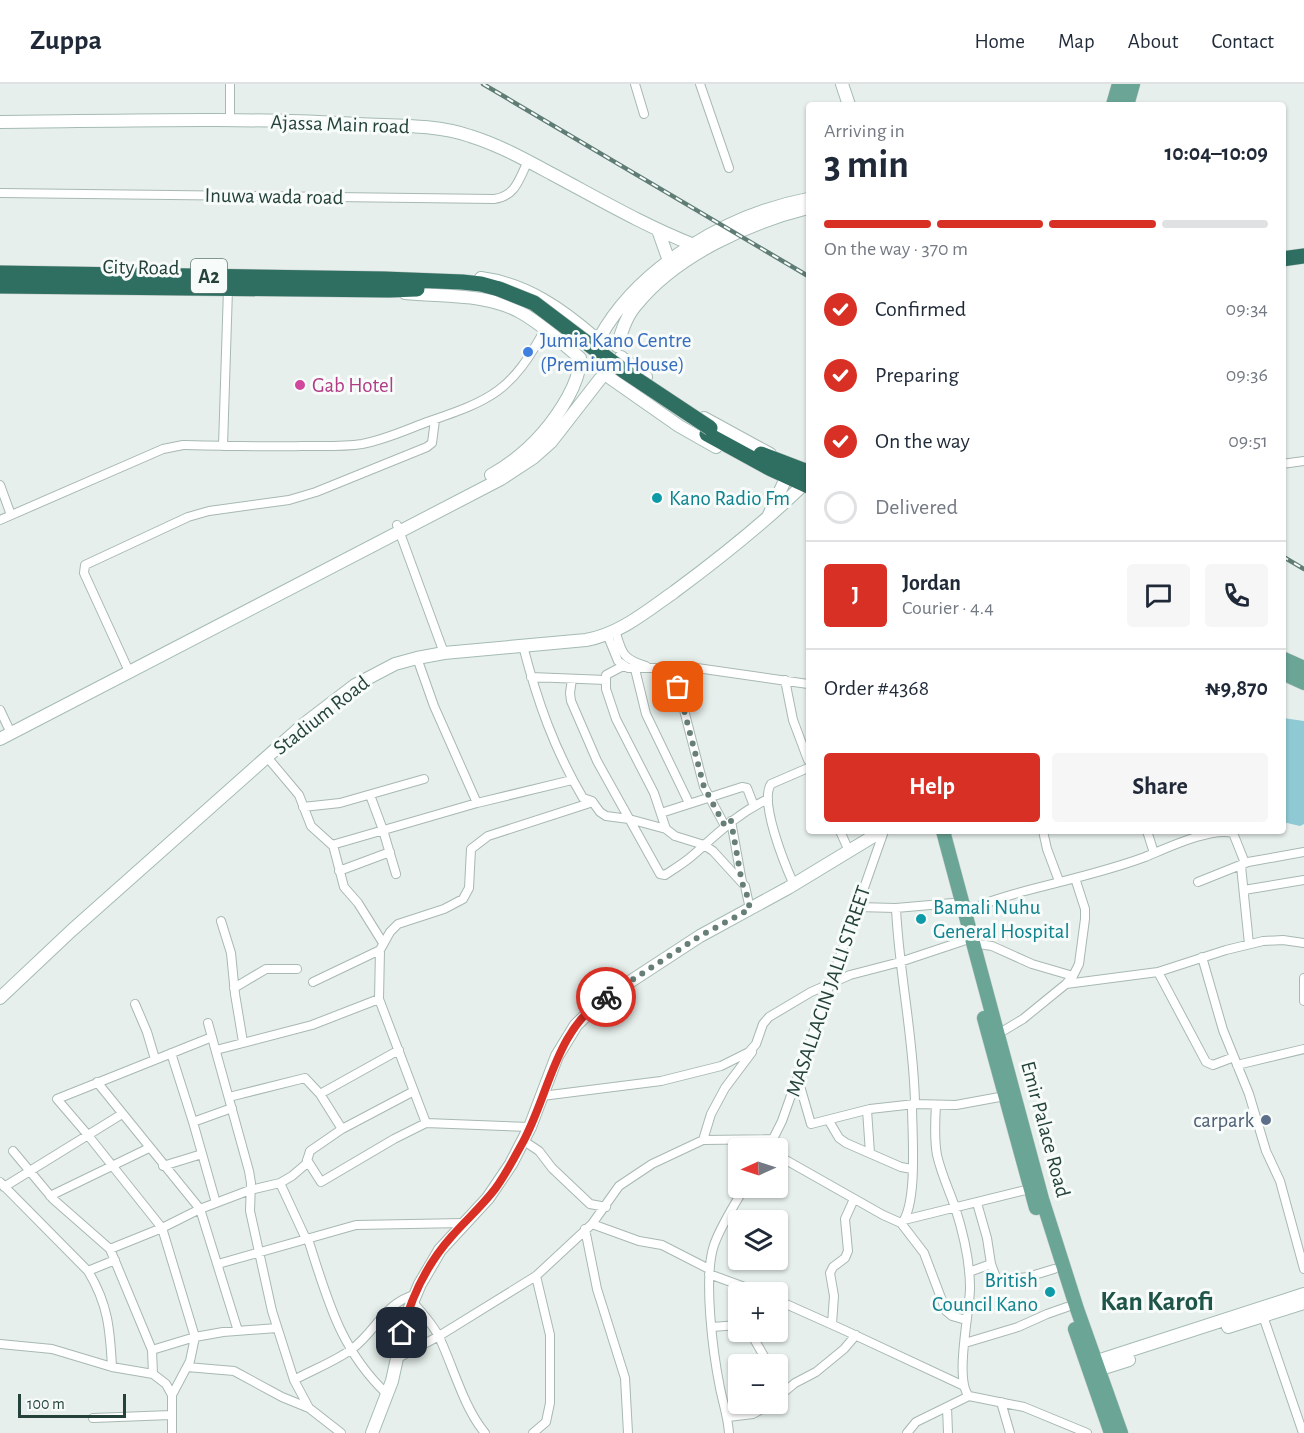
<!DOCTYPE html>
<html lang="en">
<head>
<meta charset="utf-8">
<style>
  :root { --surface:#fff; --page:#f6f6f7; --text:#1f2937; --muted:#747a83; --line:#e0e1e3; --accent:#d93025 }
  body { margin:0; font-family:"Alegreya Sans",sans-serif; background:var(--page); color:var(--text); height:100vh; display:flex; flex-direction:column; font-size:22px; white-space:nowrap }
  * { box-sizing:border-box; margin:0 }
  p { font-size:20px; color:var(--muted) }
  .icon { flex:none; width:33px; height:33px; fill:none; stroke:currentColor; stroke-width:2; stroke-linecap:round; stroke-linejoin:round }
  .map { position:relative; flex:1; overflow:hidden }
  .drawer { position:absolute; left:806px; top:18px; width:480px; height:732px; display:flex; flex-direction:column; background:var(--surface); border-radius:6px; box-shadow:0 2px 4px #0004 }
  .drawer>* { flex:none }
  .needle { width:39px; rotate:267deg }
  .controls { position:absolute; left:728px; top:1054px; display:grid; gap:12px }
  .controls a { display:grid; place-items:center; width:60px; height:60px; border-radius:6px; background:var(--surface); box-shadow:0 2px 4px #0004; font-size:30px }
  .scale { position:absolute; left:18px; bottom:15px; width:108px; box-sizing:border-box; padding-left:6px; border:3px solid #24423a; border-top:0; font-size:16px; line-height:21px; white-space:nowrap; color:#24423a; -webkit-text-stroke:4px #f7fbf9; paint-order:stroke }
  .pin { position:absolute; display:grid; place-items:center; width:51px; height:51px; color:#fff; margin:-26px; border-radius:12px; box-shadow:0 3px 9px #0006 }
  .courier { position:absolute; display:grid; place-items:center; width:60px; height:60px; margin:-30px; border:4px solid #d93025; border-radius:50%; background:#fff; color:#222; box-shadow:0 2px 8px #0007 }
  .head em { font-style:normal; font-weight:700 }
  .head div { display:flex; flex-direction:column-reverse }
  .head { display:flex; align-items:center; justify-content:space-between; height:102px; padding:0 18px }
  h1 { font-size:39px; font-weight:700; line-height:45px }
  .bar { display:grid; grid-template-columns:repeat(4,1fr); gap:9px 6px; align-content:center; height:72px; padding:0 18px }
  .bar i { height:8px; border-radius:4px; background:var(--line) }
  .bar .selected { background:var(--accent) }
  .bar p { grid-column:span 4 }
  .line { display:flex; align-items:center; gap:15px; padding:0 18px; border-top:2px solid var(--line) }
  .line div { flex:1 }
  .round { display:grid; place-items:center; flex:none; width:63px; height:63px; border-radius:6px; background:var(--page) }
  ol { padding:0 18px; list-style:none }
  li { display:flex; align-items:center; gap:18px; height:66px }
  li p { margin-inline-start:auto }
  li .icon { padding:6px; border-radius:50%; background:var(--accent); color:#fff; stroke-width:4 }
  li:last-child { color:var(--muted) }
  li i { width:33px; height:33px; border:3px solid var(--line); border-radius:50% }
  .cta { display:flex; gap:12px; margin-top:auto; padding:12px 18px }
  .cta a { flex:1; height:69px; border-radius:6px; background:var(--accent); color:#fff; font-size:24px; font-weight:700; line-height:69px; text-align:center }
  .cta a+a { background:var(--page); color:var(--text) }
  header { display:flex; align-items:center; gap:36px; box-sizing:border-box; height:84px; padding:0 30px; background:var(--surface); border-bottom:2px solid var(--line) }
  header strong { font-size:28px }
  nav { display:flex; gap:33px; margin-inline-start:auto; font-size:21px }
  .map>svg:first-child { display:block }
  .water { fill:#8ec9d4 }
  .lines { fill:none; stroke-linecap:round; stroke-linejoin:round }
  .street-casing { stroke:#a8b8b2; stroke-width:10 }
  .secondary-casing { stroke:#a4bbb3; stroke-width:14 }
  .primary-casing { stroke:#c2cac8; stroke-width:15 }
  .highway-casing { stroke:#c2cac8; stroke-width:16 }
  .street { stroke:#fff; stroke-width:8 }
  .secondary { stroke:#fff; stroke-width:12 }
  .primary { stroke:#6aa596; stroke-width:14 }
  .highway { stroke:#2f6f62; stroke-width:15 }
  .rail-casing { stroke:#5f7d75; stroke-width:4.5 }
  .rail { stroke:#f7fbf9; stroke-width:2; stroke-dasharray:7; stroke-linecap:butt }
  .highway-bridge-casing { stroke:#c2cac8; stroke-width:16; stroke-linecap:butt }
  .highway-bridge { stroke:#2f6f62; stroke-width:15 }
  .done { stroke:#687f78; stroke-width:6; stroke-dasharray:0 10.8 }
  .route { stroke:#d93025; stroke-width:8 }
  .shop-dot { fill:#3f7fe0; stroke:#f7fbf9; stroke-width:2 }
  .hotel-dot { fill:#d1479c; stroke:#f7fbf9; stroke-width:2 }
  .culture-dot { fill:#0f9aa8; stroke:#f7fbf9; stroke-width:2 }
  .service-dot { fill:#5c6f8a; stroke:#f7fbf9; stroke-width:2 }
  .labels { text-anchor:middle; stroke-width:6; stroke-linejoin:round; paint-order:stroke }
  .shield { fill:#f7fbf9; stroke:#637a73; stroke-width:1.5 }
  .shield-label { font-size:20px; font-weight:bold; fill:#24423a }
  .street-label { font-size:21px; fill:#24423a; stroke:#f7fbf9 }
  .shop-label { font-size:21px; fill:#366cbe; stroke:#f7fbf9; text-anchor:start }
  .hotel-label { font-size:21px; fill:#b23c85; stroke:#f7fbf9; text-anchor:start }
  .culture-label { font-size:21px; fill:#0d838f; stroke:#f7fbf9; text-anchor:start }
  .service-label { font-size:21px; fill:#4e5e75; stroke:#f7fbf9; text-anchor:end }
  .district-label { font-size:27px; font-weight:bold; fill:#1f5548; stroke:#f7fbf9 }
</style>
</head>
<body>
<header>
<strong>Zuppa</strong>
<nav><a>Home</a><a>Map</a><a>About</a><a>Contact</a></nav>
</header>
<div class="map">
<svg width="1304" height="1349" viewBox="0 0 1304 1349">
  <rect width="100%" height="100%" fill="#e6efeb"/>
  <path class="water" d="M1283,634L1304,637V740L1300,742L1283,738Z"/>
  <g class="lines">
    <g class="street-casing">
      <path id="street" d="M635,0L644,30
        M700,0L729,84
        M230,36V0
        M0,109L494,115C516,112 519,95 528,77
        M223,362L228,205
        M1282,380L1304,377
        M0,401L11,431
        M0,436L163,365L183,361C223,362 262,363 302,362C322,362 342,363 362,360C384,356 406,346 427,338C492,316 512,307 545,245
        M397,441L444,569
        M615,546C622,569 622,575 646,582
        M607,550L618,577L628,584H697L808,600
        M523,562C537,616 554,665 583,714L592,717L600,728L606,732L629,735L666,745
        M417,574L434,622L477,719
        M623,582L606,591V605L616,635L654,709L666,745L675,752L704,761L713,767L745,802L750,825
        M127,583L84,489L85,481L188,433L209,427L289,416L316,408L427,363L432,359L435,336
        M675,583L678,603L704,703L725,742
        M635,585L646,630L689,719
        M531,593L606,596
        M572,595L570,609L571,617L597,677L660,790L665,791C674,785 684,779 692,772C717,750 738,729 768,715
        M785,596L793,636L808,676
        M0,626L9,645
        M267,673L299,711L311,742L332,761L477,719L572,696
        M370,711L383,746L396,790
        M303,723L340,719L424,695
        M661,729L742,703L747,704L754,722
        M731,737L742,798
        M840,747L849,767
        M1043,747L1047,765L1059,797
        M1147,747L1154,769
        M333,761L344,803L358,819L383,859
        M1241,782L1249,860
        M339,787L390,768
        M1198,798L1248,778L1304,768
        M794,801C785,781 759,718 771,700L808,684
        M1244,806L1304,796
        M857,823L896,824L953,819
        M896,824C899,890 914,954 915,1020
        M964,829C982,819 1001,814 1021,808C1062,797 1105,788 1145,773C1167,764 1211,743 1233,749L1245,779
        M221,837L231,869L235,910L243,958
        M972,859L992,862L1032,880L1073,892
        M1202,873L1223,946L1249,1010L1266,1067L1280,1097L1304,1185
        M1158,888L1206,978L1213,981L1234,973
        M1304,894V917
        M313,898L380,866
        M1066,900L1158,888L1226,866L1263,857L1283,856L1304,859
        M234,904L266,885H297
        M135,920L147,948L155,975
        M208,939L249,1087L251,1099L250,1127L272,1227L294,1296L309,1324L341,1349
        M998,950L1023,935L1066,900L1073,892L1079,880L1085,835V825L1075,794
        M216,966L312,941L379,915
        M171,969L193,1038L216,1119
        M1237,981L1304,965
        M798,995L811,1040L870,1025L915,1020L956,1021L1005,1012
        M97,998L200,1125L238,1247
        M320,1010L399,966
        M542,1012L661,997L721,982L749,968L756,960L763,940L769,933L811,908L850,891L900,878L963,857
        M229,1013L305,994L320,1010L342,1045
        M936,1021C935,1037 934,1055 937,1071C941,1089 949,1106 955,1123C963,1148 970,1178 970,1204C970,1227 954,1296 969,1312
        M867,1026L870,1069
        M829,1037L839,1054L846,1059L901,1083L912,1085
        M193,1038L232,1024
        M426,1039L379,915L380,866L390,848L398,840L444,825L463,815L469,804L471,765L488,752L593,718
        M703,1056L711,1030L725,1004L752,968
        M524,1057L539,1067L552,1084L590,1120L606,1123
        M768,1065L782,1037L884,747
        M13,1067L53,1115L110,1165L152,1266L153,1290
        M777,1071L883,1131L901,1139L924,1169L946,1227L952,1232L966,1236
        M307,1076L321,1098L394,1055L426,1039L530,1043
        M163,1082L202,1070
        M0,1098L88,1187C108,1220 110,1245 112,1283
        M280,1099L306,1155
        M4,1103L122,1030
        M50,1112L149,1064
        M977,1119L987,1154L991,1180L997,1196L1028,1193L1054,1185
        M904,1136L1030,1105
        M902,1139C918,1118 912,1049 912,1021
        M592,1140L639,1157L662,1161L709,1185
        M585,1145L597,1205L625,1294L628,1349
        M308,1155C327,1214 340,1266 387,1310
        M110,1165L162,1144L200,1125L250,1106L280,1099L292,1092L306,1080L310,1067L342,1045L414,1007
        M218,1180L356,1141L464,1139
        M88,1187L115,1176
        M969,1188L991,1180
        M709,1190L761,1209
        M777,1216L844,1246L964,1302
        M412,1217C421,1228 434,1241 440,1255C454,1285 464,1324 485,1349
        M1263,1232L1303,1349
        M832,1240L834,1212L830,1189L833,1183L845,1174L848,1167L845,1135L854,1115
        M712,1243L738,1241
        M750,1248L769,1281
        M965,1259L1018,1243L1047,1230L1067,1223
        M0,1260L52,1265L112,1283L153,1290L166,1300L172,1311
        M152,1266L195,1253L223,1248L277,1244
        M398,1274L439,1252L536,1192L592,1140L619,1102L652,1080L703,1056L774,1055
        M187,1283L234,1287L282,1313L309,1324
        M294,1296C312,1286 334,1278 352,1265C376,1247 385,1219 414,1211
        M777,1296L784,1308
        M777,1314L795,1299L816,1288L844,1265L856,1251
        M1001,1318L1010,1349
        M947,1323L948,1349
        M728,1333L753,1330L771,1320
        M93,1334L171,1331
        M172,1349V1311L190,1277L195,1253L162,1144L87,1050L57,1015L212,953
        M533,1349L546,1338L550,1319V1251L536,1192
        M729,1349C728,1333 723,1319 720,1304C713,1269 703,1194 714,1161C721,1141 734,1122 744,1104
        M907,1349L916,1338L969,1312L1024,1323L1087,1349"/>
    </g>
    <g class="secondary-casing">
      <path id="secondary" d="M842,0L849,21
        M0,38C119,37 239,33 358,40C395,42 435,40 470,52C499,61 526,76 552,90C599,115 645,142 694,161
        M658,146L669,177
        M481,194C526,200 562,225 595,254
        M405,209C443,213 486,209 520,228C542,240 561,258 580,274
        M600,253C640,181 730,130 808,115
        M617,262C622,247 626,232 637,220C677,171 748,139 808,124
        M621,273L646,293
        M609,293L679,342L716,363
        M704,334L770,370
        M491,391C525,372 549,347 568,313C574,302 579,291 580,278
        M768,433L787,392
        M0,655L501,395L533,374L551,358L600,295
        M0,914L71,847L304,640L355,601L395,580L417,574L444,569L586,556C620,550 647,527 674,508C720,474 763,440 804,400
        M1228,1243L1304,1219
        M1088,1280L1304,1210
        M1091,1288L1129,1276
        M372,1349L392,1297L406,1233L420,1200L440,1166L488,1114L511,1080L530,1043L557,972L576,941L602,916L700,852L788,804L882,747"/>
    </g>
    <g class="primary-casing">
      <path id="primary" d="M1113,21L1119,0
        M1127,21L1133,0
        M1282,574L1304,584
        M1282,589L1304,599
        M943,747L1042,1115L1077,1225L1121,1349
        M984,934L1036,1124
        M1075,1245L1111,1349"/>
    </g>
    <g class="highway-casing">
      <path id="highway" d="M1282,175L1304,172
        M0,189L384,195L462,198L481,200L499,205
        M0,202L389,206L417,205
        M707,350L771,385L808,402
        M761,370L808,388"/>
    </g>
    <use href="#street" class="street"/>
    <use href="#secondary" class="secondary"/>
    <use href="#primary" class="primary"/>
    <use href="#highway" class="highway"/>
    <g class="rail-casing">
      <path id="rail" d="M483,0L808,192
        M1282,472L1304,485"/>
    </g>
    <use href="#rail" class="rail"/>
    <g class="highway-bridge-casing">
      <path id="highway-bridge" d="M499,205L534,219L624,287L710,344"/>
    </g>
    <use href="#highway-bridge" class="highway-bridge"/>
  </g>
  <g class="lines">
    <path class="done" d="M606,913L700,852L750,825L746,807L742,799L731,737L725,742L704,703L678,603"/>
    <path class="route" d="M402,1249C411,1213 427,1180 452,1152C466,1136 482,1122 495,1105C506,1090 514,1074 523,1058C550,1008 555,946 606,913"/>
  </g>
  <circle class="shop-dot" cx="528" cy="268" r="6"/>
  <circle class="hotel-dot" cx="300" cy="301" r="6"/>
  <g class="culture-dot">
    <circle cx="657" cy="414" r="6"/>
    <circle cx="921" cy="835" r="6"/>
    <circle cx="1050" cy="1208" r="6"/>
  </g>
  <circle class="service-dot" cx="1266" cy="1036" r="6"/>
  <g class="labels">
    <rect class="shield" x="191" y="175" width="36" height="34" rx="4.5"/>
    <g class="shield-label">
      <text x="209" y="199">A2</text>
    </g>
    <g class="street-label">
      <text transform="translate(340 40) rotate(2)" y="7">Ajassa Main road</text>
      <text transform="translate(274 112) rotate(1)" y="7">Inuwa wada road</text>
      <text transform="translate(141 183) rotate(1)" y="7">City Road</text>
      <text transform="translate(321 631) rotate(-38)" y="7">Stadium Road</text>
      <text transform="translate(828 907) rotate(-71)" y="7">MASALLACIN JALLI STREET</text>
      <text transform="translate(1046 1045) rotate(75)" y="7">Emir Palace Road</text>
    </g>
    <g class="shop-label">
      <text x="540" y="263">Jumia Kano Centre<tspan x="540" dy="24">(Premium House)</tspan></text>
    </g>
    <g class="hotel-label">
      <text x="312" y="308">Gab Hotel</text>
    </g>
    <g class="culture-label">
      <text x="669" y="421">Kano Radio Fm</text>
      <text x="933" y="830">Bamali Nuhu<tspan x="933" dy="24">General Hospital</tspan></text>
      <text x="1038" y="1203" text-anchor="end">British<tspan x="1038" dy="24">Council Kano</tspan></text>
    </g>
    <g class="service-label">
      <text x="1254" y="1043">carpark</text>
    </g>
    <g class="district-label">
      <text x="1157" y="1226">Kan Karofi</text>
    </g>
  </g>
</svg>
<div class="controls">
<a><svg class="needle" viewBox="-14 -14 28 28"><path d="M0-13l5 13h-10z" fill="#e53935"/><path d="M0 13l5-13h-10z" fill="#747a83"/></svg></a>
<a><svg class="icon" aria-label="layers" viewBox="0 0 24 24"><path d="M12 4l9 5-9 5-9-5zM3 14l9 5 9-5"/></svg></a>
<a>+</a>
<a>−</a>
</div>
<div class="scale">100 m</div>
<div class="pin" style="left:678px;top:603px;background:#ea580c"><svg class="icon" aria-label="bag" viewBox="0 0 24 24"><path d="M5 8h14l-1 12H6zM9 8a3 3 0 0 1 6 0"/></svg></div>
<div class="pin" style="left:402px;top:1249px;background:#1f2937"><svg class="icon" aria-label="home" viewBox="0 0 24 24"><path d="M3 11l9-7 9 7M6 9v11h12V9"/></svg></div>
<div class="courier" style="left:606px;top:913px"><svg class="icon" aria-label="bike" viewBox="0 0 24 24"><circle cx="6" cy="16" r="4"/><circle cx="18" cy="16" r="4"/><path d="M6 16l4-8h5l3 8M10 8l3 8H6M13 5h3"/></svg></div>
<section class="drawer">
<div class="head"><div><h1>3 min</h1><p>Arriving in</p></div><em>10:04–10:09</em></div>
<div class="bar"><i class="selected"></i><i class="selected"></i><i class="selected"></i><i></i><p>On the way · 370 m</p></div>
<ol>
<li><svg class="icon" aria-label="check" viewBox="0 0 24 24"><path d="M5 12l5 5 9-10"/></svg>Confirmed<p>09:34</p></li>
<li><svg class="icon" aria-label="check" viewBox="0 0 24 24"><path d="M5 12l5 5 9-10"/></svg>Preparing<p>09:36</p></li>
<li><svg class="icon" aria-label="check" viewBox="0 0 24 24"><path d="M5 12l5 5 9-10"/></svg>On the way<p>09:51</p></li>
<li><i></i>Delivered</li>
</ol>
<div class="line" style="height:108px"><b class="round" style="background:var(--accent);color:#fff">J</b><div><b>Jordan</b><p>Courier · 4.4</p></div><a class="round"><svg class="icon" aria-label="chat" viewBox="0 0 24 24"><path d="M4 5h16v11H9l-5 4z"/></svg></a><a class="round"><svg class="icon" aria-label="phone" viewBox="0 0 24 24"><path d="M5 4h4l2 5-3 2q2 4 5 5l2-3 5 2v4C11 20 4 13 5 4z"/></svg></a></div>
<div class="line" style="height:78px"><div>Order #4368</div><b>₦9,870</b></div>
<div class="cta"><a>Help</a><a>Share</a></div>
</section>
</div>
</body>
</html>
